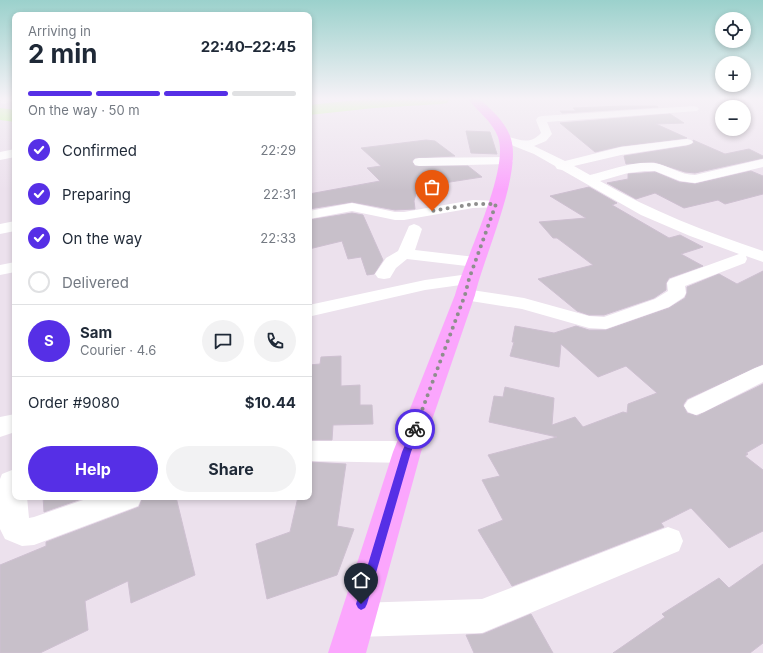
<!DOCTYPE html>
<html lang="en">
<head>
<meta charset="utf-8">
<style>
  :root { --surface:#fff; --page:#f2f2f3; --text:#1f2937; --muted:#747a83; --line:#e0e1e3; --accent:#562fe6 }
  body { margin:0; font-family:Inter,sans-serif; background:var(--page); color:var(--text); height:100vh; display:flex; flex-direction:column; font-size:15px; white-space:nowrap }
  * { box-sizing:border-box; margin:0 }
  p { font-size:13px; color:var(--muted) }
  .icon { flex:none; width:22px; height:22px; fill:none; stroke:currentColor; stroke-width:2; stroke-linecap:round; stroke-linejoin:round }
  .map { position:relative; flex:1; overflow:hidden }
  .side { position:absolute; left:12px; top:12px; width:300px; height:488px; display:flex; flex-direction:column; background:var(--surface); border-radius:8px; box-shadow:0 2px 6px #0003 }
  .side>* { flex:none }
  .tools { position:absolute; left:715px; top:12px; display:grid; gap:8px }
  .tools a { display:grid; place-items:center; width:36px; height:36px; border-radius:50%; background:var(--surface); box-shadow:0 2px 6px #0003; font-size:20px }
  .pin { position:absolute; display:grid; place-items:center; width:34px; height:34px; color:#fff; margin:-41px -17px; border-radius:50% 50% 50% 0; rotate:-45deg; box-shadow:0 0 4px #0007 }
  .pin .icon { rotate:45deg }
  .courier { position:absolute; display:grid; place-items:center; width:40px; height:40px; margin:-20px; border:3px solid #562fe6; border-radius:50%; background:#fff; color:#222; box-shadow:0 1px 5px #0007 }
  .headline em { font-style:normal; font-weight:700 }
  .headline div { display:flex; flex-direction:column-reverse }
  .headline { display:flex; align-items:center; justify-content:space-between; height:68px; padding:0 16px }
  h1 { font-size:26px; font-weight:700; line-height:30px }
  .bar { display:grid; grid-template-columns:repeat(4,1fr); gap:6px 4px; align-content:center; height:48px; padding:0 16px }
  .bar i { height:5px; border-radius:3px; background:var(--line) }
  .bar .selected { background:var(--accent) }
  .bar p { grid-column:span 4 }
  .line { display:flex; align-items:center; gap:10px; padding:0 16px; border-top:1px solid var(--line) }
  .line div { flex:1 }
  .round { display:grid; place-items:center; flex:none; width:42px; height:42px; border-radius:21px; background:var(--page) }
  ol { padding:0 16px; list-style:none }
  li { display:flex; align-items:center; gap:12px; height:44px }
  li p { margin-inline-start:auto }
  li .icon { padding:4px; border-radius:50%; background:var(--accent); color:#fff; stroke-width:4 }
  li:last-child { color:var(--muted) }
  li i { width:22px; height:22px; border:2px solid var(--line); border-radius:50% }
  .cta { display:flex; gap:8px; margin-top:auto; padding:8px 16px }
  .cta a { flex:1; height:46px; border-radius:24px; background:var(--accent); color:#fff; font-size:16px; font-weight:700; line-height:46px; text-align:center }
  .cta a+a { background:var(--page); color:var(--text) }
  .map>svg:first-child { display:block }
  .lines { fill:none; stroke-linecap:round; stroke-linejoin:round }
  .river { fill:#c8fda1; fill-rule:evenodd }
  .building { fill:#c8c0ca; stroke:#cec0d1 }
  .minor { fill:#fff; fill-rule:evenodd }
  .major { fill:#fba6fd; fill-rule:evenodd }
  .route { fill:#562fe6 }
  .done { stroke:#8e8e8d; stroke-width:4; stroke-dasharray:0 7.2 }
</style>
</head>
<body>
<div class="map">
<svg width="763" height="653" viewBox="0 0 763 653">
  <rect width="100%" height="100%" fill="#ece1ed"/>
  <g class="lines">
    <path class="river" d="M365,99H450L447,103L441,104L374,108L309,115V105Z
      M0,108L15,110V122L0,120Z"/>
  </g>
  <path class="building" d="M622,106H656L658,107L562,113L560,111H576L573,108Z
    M670,114L684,123L656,124L687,138L621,146L595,152L560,123Z
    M466,131L490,132L497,154L471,153Z
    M426,140L435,141L455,156L415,158L412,161L415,166H468L482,177L418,187L414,201L415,209L395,210L352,202L309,209V194L380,181L367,168L381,166L361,148Z
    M693,140L725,154L749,149L763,156V158L695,173L685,172L654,162L626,164L624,156L687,146L694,143Z
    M751,171L763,176V194L725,204L718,200L684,208L655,193L636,199L607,183L628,179V174L655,172L679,182L695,184Z
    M589,187L617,203L612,205L669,238L680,235L703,247L681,254L703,266L669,278L666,283V290L654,298L604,315H589L577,311L538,279L593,265L557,238H553L539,222L586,218L550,196Z
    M352,213L363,215L383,260L374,274L367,275L361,257L348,259L342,241L309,249V220Z
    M763,271V364L687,399L683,405L687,413L697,416L763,384V443L746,453L748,454L745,456L763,470V531L729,548L691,508L661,523L664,527L512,586L478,530L503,520L482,480L500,476L488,455L557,437L489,422L494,396L503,397L505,387L554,398L552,425L575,417L583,427L623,412L627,413L628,404L657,393L626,366L598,377L561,344L559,367L510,356L514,342H512L515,326L554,333L576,326L589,330H606L669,308L685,298L687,293V287L719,274L737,284Z
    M341,356V386L360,385V405H372L373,424L333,425L332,440H309V365L320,364L321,357Z
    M309,462L346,464L337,526L354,529L337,575L267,599L256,544L290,532L298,497H309Z
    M43,497H87L44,512Z
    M143,497H176L195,575L131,603L128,581L85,601L88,630L40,653H0V565L46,546V542L139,507Z
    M763,564V643L750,653H613L665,617L662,614L719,578L729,588Z
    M531,614L553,653H474L466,635L483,634Z"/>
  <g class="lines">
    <path class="minor" d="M1,99H15V100L4,104L1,103Z
      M694,106L697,107L699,109L697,111L547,122L552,134L546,141L534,146L565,161L621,147L687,139L691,140L693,142L691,144L687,145L621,155L574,166L590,175C610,170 633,161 654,163C668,165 680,175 695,175L763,159V167L695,183L680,181L655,171H645L628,173L600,181C651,211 707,232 763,251V262L746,256L747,259L745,263L685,286L686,293L684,297L669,307L606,329L589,328L522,309L458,299L456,295L458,291L465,289L524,298L589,316L604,317L655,299L668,291L667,283L670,279L739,254L690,236L641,215L562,170L557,169L555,166L534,154L501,141L499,139L505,136C519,139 529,146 541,133L536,120L538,117L542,116Z
      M15,149V157L0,160V152Z
      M507,157L511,158L513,161L511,164L419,166L415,165L413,162L415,159L419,158Z
      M473,200L501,201L503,204L501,207L473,208L404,220H395L352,211L309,219V211L352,203L395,212H404Z
      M15,221V231L0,234V224Z
      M414,224L419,226L422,229L415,250L475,257L481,258L483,262L481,266L475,267L407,259L396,268L390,278L384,279L378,278L375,274L386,258L398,251L409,226Z
      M15,262V272L0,275V265Z
      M469,274L475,275L478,279L475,283L425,290L312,316L309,315V305L425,280Z
      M763,365V382L704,412L696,415L688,412L684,406L688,400L755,368Z
      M15,414V432L0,437V417Z
      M309,441H407L416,445L420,452L416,459L407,463L309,461Z
      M12,470L15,471V497H27L29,518L34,517L92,497H142L138,506L34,545L22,546L5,539L0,529V479L2,474Z
      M668,527L679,531L683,541L679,551L482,633L357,637L345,632L340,620L345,608L357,603L482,599Z"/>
    <path class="major" d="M468,99H479C491,109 506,122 511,139C522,174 484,256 475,295L421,452L366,653H328L393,452L455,295C465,258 510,170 498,137C492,121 478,112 468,99Z"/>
  </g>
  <linearGradient id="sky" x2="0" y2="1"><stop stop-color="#9bd1cc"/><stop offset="0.52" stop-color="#f6f2f7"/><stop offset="1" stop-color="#f6f2f7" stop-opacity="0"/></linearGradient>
  <rect width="763" height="190" fill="url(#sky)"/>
  <path class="route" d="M413,426H418L420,429L411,452L367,604L365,608L361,610L358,608L356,604L402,452Z"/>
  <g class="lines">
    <path class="done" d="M415,429L465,295L469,279L496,204H473L432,211"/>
  </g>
</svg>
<div class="tools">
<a><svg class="icon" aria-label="locate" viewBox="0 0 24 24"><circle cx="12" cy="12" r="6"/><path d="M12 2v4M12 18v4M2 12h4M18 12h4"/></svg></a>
<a>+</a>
<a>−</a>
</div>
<div class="pin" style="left:432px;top:211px;background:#ea580c"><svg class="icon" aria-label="bag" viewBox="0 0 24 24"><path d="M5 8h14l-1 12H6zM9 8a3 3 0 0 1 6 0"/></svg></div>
<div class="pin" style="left:361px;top:604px;background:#1f2937"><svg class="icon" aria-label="home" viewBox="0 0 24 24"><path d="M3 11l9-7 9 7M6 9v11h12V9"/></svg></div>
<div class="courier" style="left:415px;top:429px"><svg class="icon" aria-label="bike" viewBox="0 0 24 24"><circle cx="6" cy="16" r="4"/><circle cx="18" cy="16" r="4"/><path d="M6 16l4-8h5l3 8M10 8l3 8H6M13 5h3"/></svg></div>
<section class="side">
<div class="headline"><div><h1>2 min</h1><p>Arriving in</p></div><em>22:40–22:45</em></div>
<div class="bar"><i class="selected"></i><i class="selected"></i><i class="selected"></i><i></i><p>On the way · 50 m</p></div>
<ol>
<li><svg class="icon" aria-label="check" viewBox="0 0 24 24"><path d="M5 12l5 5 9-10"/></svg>Confirmed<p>22:29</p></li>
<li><svg class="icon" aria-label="check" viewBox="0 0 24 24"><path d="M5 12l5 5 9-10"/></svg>Preparing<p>22:31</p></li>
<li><svg class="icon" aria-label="check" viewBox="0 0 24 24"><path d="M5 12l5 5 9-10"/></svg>On the way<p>22:33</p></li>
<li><i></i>Delivered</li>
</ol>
<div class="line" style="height:72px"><b class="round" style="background:var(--accent);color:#fff">S</b><div><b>Sam</b><p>Courier · 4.6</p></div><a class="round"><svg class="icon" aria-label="chat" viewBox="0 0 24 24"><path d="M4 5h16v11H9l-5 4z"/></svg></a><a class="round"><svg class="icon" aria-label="phone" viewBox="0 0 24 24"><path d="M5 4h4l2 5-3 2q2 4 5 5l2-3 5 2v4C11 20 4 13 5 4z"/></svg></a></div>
<div class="line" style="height:52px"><div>Order #9080</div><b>$10.44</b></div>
<div class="cta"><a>Help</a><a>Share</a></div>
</section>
</div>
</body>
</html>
